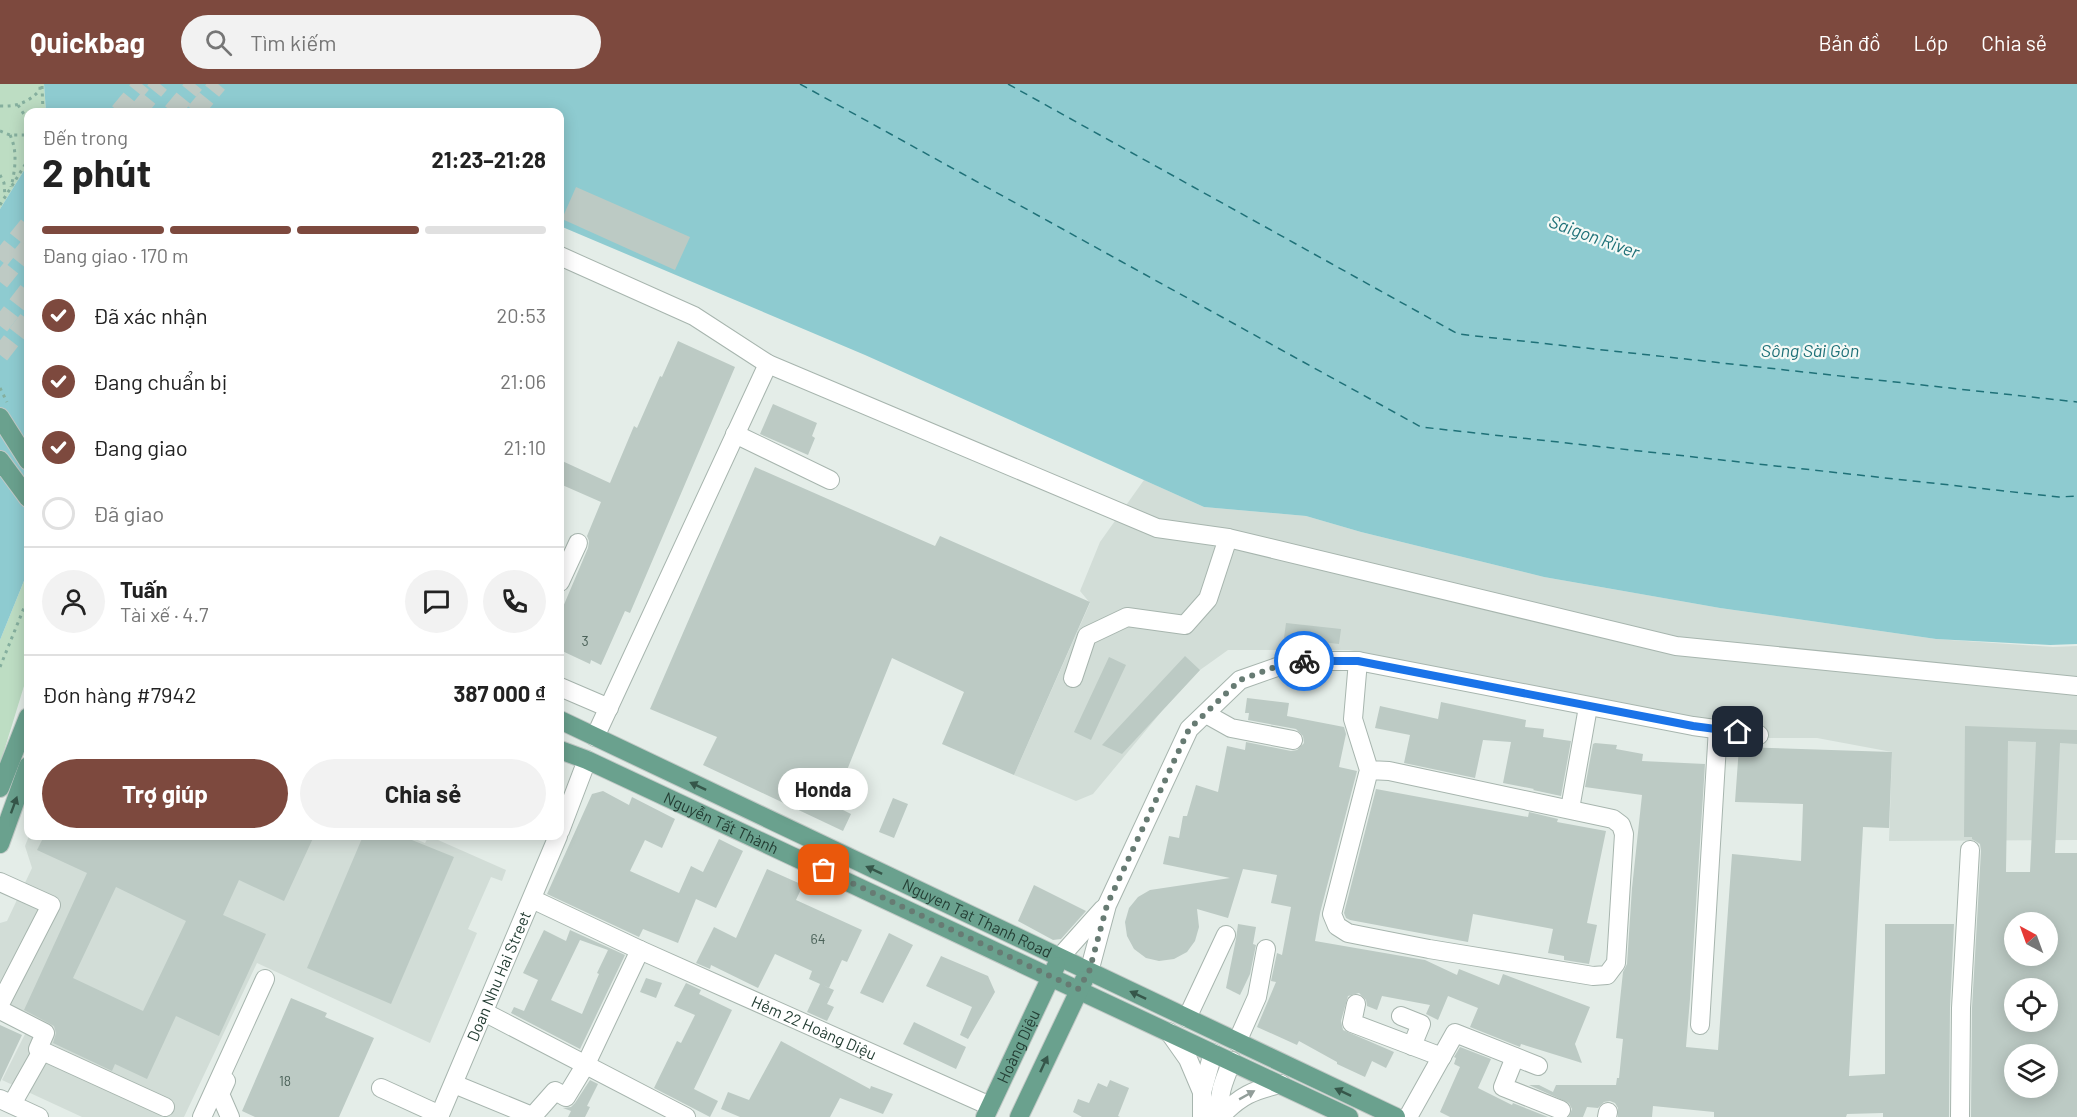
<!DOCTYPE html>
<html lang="vi">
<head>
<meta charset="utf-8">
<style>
  :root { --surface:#fff; --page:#f2f2f2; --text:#222; --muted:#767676; --line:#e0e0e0; --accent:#7d493e }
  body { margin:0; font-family:Barlow,sans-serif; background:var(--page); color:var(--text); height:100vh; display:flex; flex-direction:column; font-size:22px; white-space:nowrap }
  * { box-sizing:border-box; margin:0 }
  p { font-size:20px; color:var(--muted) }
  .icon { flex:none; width:33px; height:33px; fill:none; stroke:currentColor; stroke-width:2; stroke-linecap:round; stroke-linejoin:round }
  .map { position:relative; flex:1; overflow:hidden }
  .sheet { position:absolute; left:24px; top:24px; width:540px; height:732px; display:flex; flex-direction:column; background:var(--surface); border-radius:12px; box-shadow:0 3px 15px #0003 }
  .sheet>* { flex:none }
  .needle { width:39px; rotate:319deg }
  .controls { position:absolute; left:2004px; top:828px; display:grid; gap:12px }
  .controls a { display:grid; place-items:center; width:54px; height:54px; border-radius:50%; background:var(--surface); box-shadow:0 3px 15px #0003; font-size:30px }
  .pin { position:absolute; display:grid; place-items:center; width:51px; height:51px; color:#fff; margin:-26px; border-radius:12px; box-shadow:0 3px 9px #0006 }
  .courier { position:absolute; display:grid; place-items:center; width:60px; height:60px; margin:-30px; border:4px solid #1a73e8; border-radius:50%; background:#fff; color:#222; box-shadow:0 2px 8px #0007 }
  .bubble { position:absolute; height:42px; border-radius:21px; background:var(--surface); box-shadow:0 3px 15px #0003; font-size:20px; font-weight:700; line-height:42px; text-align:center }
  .summary em { font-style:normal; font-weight:700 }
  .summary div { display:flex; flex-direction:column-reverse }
  .summary { display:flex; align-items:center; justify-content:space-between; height:102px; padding:0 18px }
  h1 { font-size:39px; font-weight:700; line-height:45px }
  .bar { display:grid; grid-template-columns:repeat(4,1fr); gap:9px 6px; align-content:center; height:72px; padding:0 18px }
  .bar i { height:8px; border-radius:4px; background:var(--line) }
  .bar .on { background:var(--accent) }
  .bar p { grid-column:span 4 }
  .line { display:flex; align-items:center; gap:15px; padding:0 18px; border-top:2px solid var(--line) }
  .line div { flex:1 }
  .round { display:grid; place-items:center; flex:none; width:63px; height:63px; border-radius:32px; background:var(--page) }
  ol { padding:0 18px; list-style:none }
  li { display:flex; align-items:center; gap:18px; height:66px }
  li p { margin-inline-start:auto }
  li .icon { padding:6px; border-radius:50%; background:var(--accent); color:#fff; stroke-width:4 }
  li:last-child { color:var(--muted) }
  li i { width:33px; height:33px; border:3px solid var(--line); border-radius:50% }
  .action { display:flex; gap:12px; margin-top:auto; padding:12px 18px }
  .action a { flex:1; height:69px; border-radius:36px; background:var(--accent); color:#fff; font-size:24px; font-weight:700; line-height:69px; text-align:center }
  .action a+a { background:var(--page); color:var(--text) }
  header { display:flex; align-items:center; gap:36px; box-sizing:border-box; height:84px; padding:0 30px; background:var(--accent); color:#fff }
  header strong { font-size:28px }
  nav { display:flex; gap:33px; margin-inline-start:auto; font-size:21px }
  .search { width:420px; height:54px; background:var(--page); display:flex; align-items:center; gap:15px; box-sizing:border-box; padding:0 21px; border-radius:33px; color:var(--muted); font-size:22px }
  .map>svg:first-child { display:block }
  .built { fill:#d2ddd7 }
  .green { fill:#bdddc3 }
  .water { fill:#8ecbd0 }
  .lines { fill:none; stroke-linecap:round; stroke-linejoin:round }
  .ferry { stroke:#1f7178; stroke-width:1.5; stroke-dasharray:8 6; stroke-linecap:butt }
  .building { fill:#bccac4; fill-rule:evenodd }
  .major-tunnel { stroke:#becac4; stroke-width:18; stroke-dasharray:18 9; stroke-linecap:butt }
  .highway-tunnel { stroke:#becac4; stroke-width:18; stroke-dasharray:18 9; stroke-linecap:butt }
  .minor-casing { stroke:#a7b5ae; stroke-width:20 }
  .major-casing { stroke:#c2c9c6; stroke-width:20 }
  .path { stroke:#85af9e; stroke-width:3; stroke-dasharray:3 4.5; stroke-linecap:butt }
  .minor { stroke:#fff; stroke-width:18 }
  .major { stroke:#6aa18e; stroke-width:18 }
  .oneway { fill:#36574a }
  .oneway2 { fill:#929e9a }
  .done { stroke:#677b73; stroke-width:6; stroke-dasharray:0 10.8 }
  .route { stroke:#1a73e8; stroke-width:8 }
  .labels { text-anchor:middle; stroke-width:4.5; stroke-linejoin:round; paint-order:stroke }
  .number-label { font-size:14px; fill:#4a6158 }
  .street-label { font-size:16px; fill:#243e34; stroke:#f4f9f6 }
  .water-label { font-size:18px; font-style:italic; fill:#1f7178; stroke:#f4f9f6 }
</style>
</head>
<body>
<header>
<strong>Quickbag</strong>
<div class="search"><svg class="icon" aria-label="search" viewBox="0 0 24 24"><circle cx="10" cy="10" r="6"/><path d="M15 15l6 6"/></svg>Tìm kiếm</div>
<nav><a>Bản đồ</a><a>Lớp</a><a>Chia sẻ</a></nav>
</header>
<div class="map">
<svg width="2077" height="1033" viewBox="0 0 2077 1033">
  <rect width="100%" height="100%" fill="#e4ede8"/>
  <path class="built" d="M1144,396L1204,423L1306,432L1361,448L1544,493L1720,524L1936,555L2053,563L2077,562V756L1889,757L1892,668L1817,654H1756L1750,638L1693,634L1349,566H1228L1200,586L1162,627L1093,710L1076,717L1014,691L1090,519L1080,507L1100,458Z
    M29,752H408L425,759L429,752L506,786L502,797L491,793L468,845L477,849L430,959L257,879L184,1033H82L2,996L28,944L0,931V839L7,837L32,784L25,762Z"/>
  <path class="green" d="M0,0H44L46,28H28V80L0,125Z
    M28,487V589L0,680V556Z"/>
  <path class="water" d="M44,0H2077V560L2050,561L1936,555L1720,524L1544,493L1361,448L1306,432L1204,423L865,271L560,142V28H46Z
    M28,80V487L0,556V125Z"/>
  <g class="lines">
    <path class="ferry" d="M800,0L1421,343L2059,413L2077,412
      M1008,0L1458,250L2077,318"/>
  </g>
  <path class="building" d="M576,103L690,153L675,186L562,135Z
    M678,257L735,283L630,529L625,527L601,581L591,576L590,580L560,566V530L588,464L589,457L587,452L601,418L560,400V376L610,399L634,342L637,344L660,292L662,293Z
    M773,320L817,339L812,352L815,354L808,371L760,350Z
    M755,383L935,462L940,452L1090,518L1014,691L942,660L964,608L892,574L833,721L851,730L843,747L703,681L717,653L650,625Z
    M1286,539L1341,545L1339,560L1284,554Z
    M1185,572L1200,586L1122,670L1102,661Z
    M1109,573L1126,581L1091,656L1074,648Z
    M1247,614L1289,619L1287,632L1344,643L1346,650L1339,683L1357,687L1320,829L1315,857L1425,876L1457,891L1459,885L1499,901L1503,890L1590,923L1575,960L1582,979L1521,960L1520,963L1470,943L1478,924L1448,912L1438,936L1426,930L1430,921L1382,912L1377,926L1367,922L1366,916L1359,909L1348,912L1341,937L1343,946L1394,968L1386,984L1372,977L1365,993L1337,980V978L1299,957L1297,961L1257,943L1276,898L1271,897L1277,869L1282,871L1291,823L1271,819L1277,791L1243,785L1228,834L1197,825L1199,843L1195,857L1187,868L1174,875L1159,877L1146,874L1134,865L1127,852L1125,838L1129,824L1138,813L1150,806L1230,794L1163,780L1169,752L1179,754L1183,732H1187L1196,701L1218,708L1227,662L1245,666L1246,658L1291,667L1297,666L1304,659L1303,652L1296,645L1248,636L1249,629H1245Z
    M1441,618L1526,636L1525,643L1544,645L1543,653L1571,657L1561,712L1533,706L1534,705L1503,699L1511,658L1483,656L1475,694L1404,679L1410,651L1375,644L1380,622L1438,635Z
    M1965,642L2077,646V660L2060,659L2055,769H2077V1033H1971L1972,924L1981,767L1980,760L1972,755V753H1964ZM2008,657L2036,658L2030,788H2006ZM2014,838H2048V872H2014ZM2014,904H2048V938H2014ZM2014,970H2048V1004H2014Z
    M1595,659L1617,661L1616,665L1643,670L1642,677L1705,680L1690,915L1686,963L1718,966L1732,770L1801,777L1803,720L1735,718L1739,663L1892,668L1889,744L1863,743L1849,992L1885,990V840H1954L1950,924L1949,1033H1883V1029L1847,1030L1846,1033H1714V1028L1653,1022L1652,1033H1618V1024L1615,1019L1610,1017L1604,1018L1598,1024L1587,1023L1583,1033H1569L1572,1025L1569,1019L1529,1001H1539L1553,1008L1556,1001H1616L1617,994H1619L1623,955L1616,954L1623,888L1627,880L1632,804L1642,711L1585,703L1593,660Z
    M1376,705L1528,733L1529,728L1558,735L1557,738L1606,747L1587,839L1597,841L1589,880L1564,876V872L1548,869L1553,845L1473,830L1468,858L1350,836L1346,834L1344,829Z
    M603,707L629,721L632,713L675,735L662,764L645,756L630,787L679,809L691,782L703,788L719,755L743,767L716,824L696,815L678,859L643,845L639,853L547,810L592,710Z
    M893,714L908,720L894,754L879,748Z
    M44,752H314L284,817L239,796L223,831L266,850L219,952L176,932L147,995L115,980L112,987L53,959L56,949L54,942L24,926L87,789L37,766ZM116,803L186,837L143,927L73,894Z
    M363,752H402L454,773L391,920L307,884Z
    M767,785L803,801L796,816L862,846L847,878L842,876L829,904L809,895L812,887L775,870L758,904L711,881L710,885L696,879L714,843L736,854Z
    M1034,801L1086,827L1061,855L1053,856L1018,837Z
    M1238,840L1256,843L1253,860L1256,861L1250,890L1240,911L1226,904L1236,855Z
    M544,846L566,857L570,846L625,871L580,965L511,929L514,923L524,927L538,896L523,889ZM580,856L608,866L597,889L599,890L582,930L551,916Z
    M889,849L913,861L883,919L860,909Z
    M941,872L988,892L995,908L968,955L960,951L972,923L926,902Z
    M646,894L662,899L656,914L640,908Z
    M686,899L701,906L699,910L732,926L694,1005L718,1017L710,1033L654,1004L677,957L681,959L695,931L674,922Z
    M820,900L834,906L827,920L834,923L827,937L807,928Z
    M291,914L327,929L325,933L374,954L339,1033H255L242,1027Z
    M914,938L966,963L956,985L903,960Z
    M0,941L22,951L0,998Z
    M781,957L870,1005L871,1002L893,1010L883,1030L840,1014L830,1033H740L721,1025L728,1008L749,1016Z
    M1460,963L1491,975L1478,1004L1512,1021L1513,1019L1548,1033H1450L1440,1028L1460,983L1454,980L1456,974L1454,973Z
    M590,996L598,1000L587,1022L590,1023L585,1033H568L571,1027L563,1024L571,1023L575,1019Z
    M1110,996L1129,1004L1118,1032L1120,1033H1082L1073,1028L1078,1015L1089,1019L1098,999L1107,1003Z"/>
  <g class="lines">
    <path class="major-tunnel" d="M119,28L142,0
      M195,28L218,0
      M0,176L28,141
      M0,271L28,235"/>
    <path class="highway-tunnel" d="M137,28L160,0
      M172,28L195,0
      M0,198L28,163
      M0,242L28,206"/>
    <g class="minor-casing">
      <g id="minor">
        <path d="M560,172L694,232L768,280L1157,444L1228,454L1676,562L2077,602"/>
        <path d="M735,350L830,396"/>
        <path d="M560,498L578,459"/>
        <path d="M1358,577L1353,635L1369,686L1389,687L1613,735L1621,741L1624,750L1616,879L1607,891L1593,892L1429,865L1348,849L1337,842L1332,830L1369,686"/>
        <path d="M1073,594L1087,552L1127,533L1185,541L1208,515L1228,454"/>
        <path d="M560,603L609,624"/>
        <path d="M1206,630L1231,644L1293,656"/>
        <path d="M595,653L768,280"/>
        <path d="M1570,725L1588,623"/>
        <path d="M560,747L587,676"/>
        <path d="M0,798L51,821L0,920"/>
        <path id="s1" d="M532,815L640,866L990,1022"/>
        <path d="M1060,873L1103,825"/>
        <path d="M1089,888L1107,821L1189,645L1240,596L1294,577H1358L1693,642L1759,651"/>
        <path d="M1356,920L1352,939L1442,973"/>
        <path d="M0,926L45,949L38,965L165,1023"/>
        <path d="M484,928L686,1033"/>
        <path d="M1401,932L1421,940L1412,962"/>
        <path d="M1187,934L1226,851"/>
        <path d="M1700,941L1718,644"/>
        <path d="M1169,948L1188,975L1202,1008"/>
        <path d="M1237,958L1257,913L1266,865"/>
        <path d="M1515,973L1503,1003L1561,1026"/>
        <path d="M226,997L220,1010L230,1033"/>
        <path d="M454,1000L532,1032"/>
        <path d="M381,1004L440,1031"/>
        <path d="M0,1015L39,1033"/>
        <path d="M12,1020L42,967"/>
        <path d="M202,1033L265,895"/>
        <path id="s2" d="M439,1033L558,752"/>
        <path d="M532,1033L555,1007L566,1013L586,980L640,866"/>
        <path d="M1202,1033V1008L1213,969"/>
        <path d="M1220,1033C1240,1012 1253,1006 1281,1000"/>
        <path d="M1220,1033C1217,1012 1224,996 1232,977"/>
        <path d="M1408,1033L1455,949L1538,982"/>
        <path d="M1607,1033L1608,1028"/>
        <path d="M1960,1033L1961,924L1970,766"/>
      </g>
    </g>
    <g class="major-casing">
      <g id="major">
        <path d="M0,333L28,377"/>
        <path d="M0,376L28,414"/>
        <path id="s3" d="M560,636L1396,1033"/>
        <path id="s4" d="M560,666L587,676L1349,1033"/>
        <path d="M0,704L28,633"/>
        <path d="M0,760L28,682"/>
        <path id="s5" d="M985,1033L1056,882"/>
        <path d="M1019,1033L1084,896"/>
      </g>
    </g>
    <path class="path" d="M42,2L43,28
      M18,21L27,35L28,41
      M0,22C17,23 29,18 40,6V0
      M0,47L10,51H28
      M10,51C18,67 15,87 11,103
      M0,91L4,99L5,112
      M0,121L28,76
      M0,304L7,318
      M0,583L28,514"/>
    <use href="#minor" class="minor"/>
    <use href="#major" class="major"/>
  </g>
  <defs><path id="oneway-solid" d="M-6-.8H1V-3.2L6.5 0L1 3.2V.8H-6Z" transform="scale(1.5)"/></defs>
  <g class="oneway">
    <use href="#oneway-solid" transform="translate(698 702) rotate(-155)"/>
    <use href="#oneway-solid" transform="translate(14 721) rotate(-70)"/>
    <use href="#oneway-solid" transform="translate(874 786) rotate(-155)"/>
    <use href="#oneway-solid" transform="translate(1138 911) rotate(-155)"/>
    <use href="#oneway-solid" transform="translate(1044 980) rotate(-65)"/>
    <use href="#oneway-solid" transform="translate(1343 1008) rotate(-155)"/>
  </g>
  <use class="oneway2" href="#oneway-solid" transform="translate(1247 1011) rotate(-29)"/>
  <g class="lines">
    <path class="done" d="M824,786L1078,905L1089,888L1107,821L1189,645L1240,596L1294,576L1304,577"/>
    <path class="route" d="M1304,577H1358L1693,642L1738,648"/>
  </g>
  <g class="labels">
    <g class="number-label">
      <text x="585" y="562">3</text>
      <text x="818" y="860">64</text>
      <text x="285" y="1002">18</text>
    </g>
    <g class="street-label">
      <text dy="6" stroke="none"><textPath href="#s4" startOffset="177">Nguyễn Tất Thành</textPath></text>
      <text dy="6" stroke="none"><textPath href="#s3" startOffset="462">Nguyen Tat Thanh Road</textPath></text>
      <text dy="6" stroke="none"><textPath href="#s2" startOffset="153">Doan Nhu Hai Street</textPath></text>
      <text dy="6" stroke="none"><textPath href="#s1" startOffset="310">Hẻm 22 Hoàng Diệu</textPath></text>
      <text dy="6" stroke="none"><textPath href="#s5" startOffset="78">Hoàng Diệu</textPath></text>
    </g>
    <g class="water-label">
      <text transform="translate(1594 153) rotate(20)" y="6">Saigon River</text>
      <text x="1810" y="273">Sông Sài Gòn</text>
    </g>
  </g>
</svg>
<div class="controls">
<a><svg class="needle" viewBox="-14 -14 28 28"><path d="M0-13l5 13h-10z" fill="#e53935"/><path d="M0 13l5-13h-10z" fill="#767676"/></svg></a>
<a><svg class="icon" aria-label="locate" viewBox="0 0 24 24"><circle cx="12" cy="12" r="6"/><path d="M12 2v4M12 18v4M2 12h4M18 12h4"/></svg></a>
<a><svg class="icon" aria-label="layers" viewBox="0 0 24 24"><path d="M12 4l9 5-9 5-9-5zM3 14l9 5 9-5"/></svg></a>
</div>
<div class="pin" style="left:824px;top:786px;background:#ea580c"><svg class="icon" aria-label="bag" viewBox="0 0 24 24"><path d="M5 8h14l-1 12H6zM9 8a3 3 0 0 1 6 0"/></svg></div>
<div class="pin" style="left:1738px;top:648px;background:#1f2937"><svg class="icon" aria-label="home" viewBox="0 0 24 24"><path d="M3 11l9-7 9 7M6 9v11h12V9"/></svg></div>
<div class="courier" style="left:1304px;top:577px"><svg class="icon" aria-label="bike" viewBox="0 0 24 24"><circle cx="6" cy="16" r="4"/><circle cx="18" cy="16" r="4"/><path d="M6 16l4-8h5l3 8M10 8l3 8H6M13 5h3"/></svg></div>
<div class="bubble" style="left:778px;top:684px;width:90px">Honda</div>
<section class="sheet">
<div class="summary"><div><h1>2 phút</h1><p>Đến trong</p></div><em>21:23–21:28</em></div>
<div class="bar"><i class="on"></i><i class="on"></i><i class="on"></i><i></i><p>Đang giao · 170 m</p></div>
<ol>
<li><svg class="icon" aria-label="check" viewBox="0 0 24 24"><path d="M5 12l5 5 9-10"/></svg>Đã xác nhận<p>20:53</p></li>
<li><svg class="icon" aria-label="check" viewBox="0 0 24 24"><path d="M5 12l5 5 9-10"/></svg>Đang chuẩn bị<p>21:06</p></li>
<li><svg class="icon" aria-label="check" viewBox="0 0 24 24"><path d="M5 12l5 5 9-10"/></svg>Đang giao<p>21:10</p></li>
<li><i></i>Đã giao</li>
</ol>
<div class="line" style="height:108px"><a class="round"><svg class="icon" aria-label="person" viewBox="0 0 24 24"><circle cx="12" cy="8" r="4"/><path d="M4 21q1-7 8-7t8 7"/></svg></a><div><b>Tuấn</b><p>Tài xế · 4.7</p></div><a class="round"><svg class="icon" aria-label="chat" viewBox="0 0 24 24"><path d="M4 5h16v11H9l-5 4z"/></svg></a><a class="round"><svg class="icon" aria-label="phone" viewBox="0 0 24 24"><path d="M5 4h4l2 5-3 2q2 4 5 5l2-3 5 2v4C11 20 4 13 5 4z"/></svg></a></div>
<div class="line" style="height:78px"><div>Đơn hàng #7942</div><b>387 000 ₫</b></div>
<div class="action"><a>Trợ giúp</a><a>Chia sẻ</a></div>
</section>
</div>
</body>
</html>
